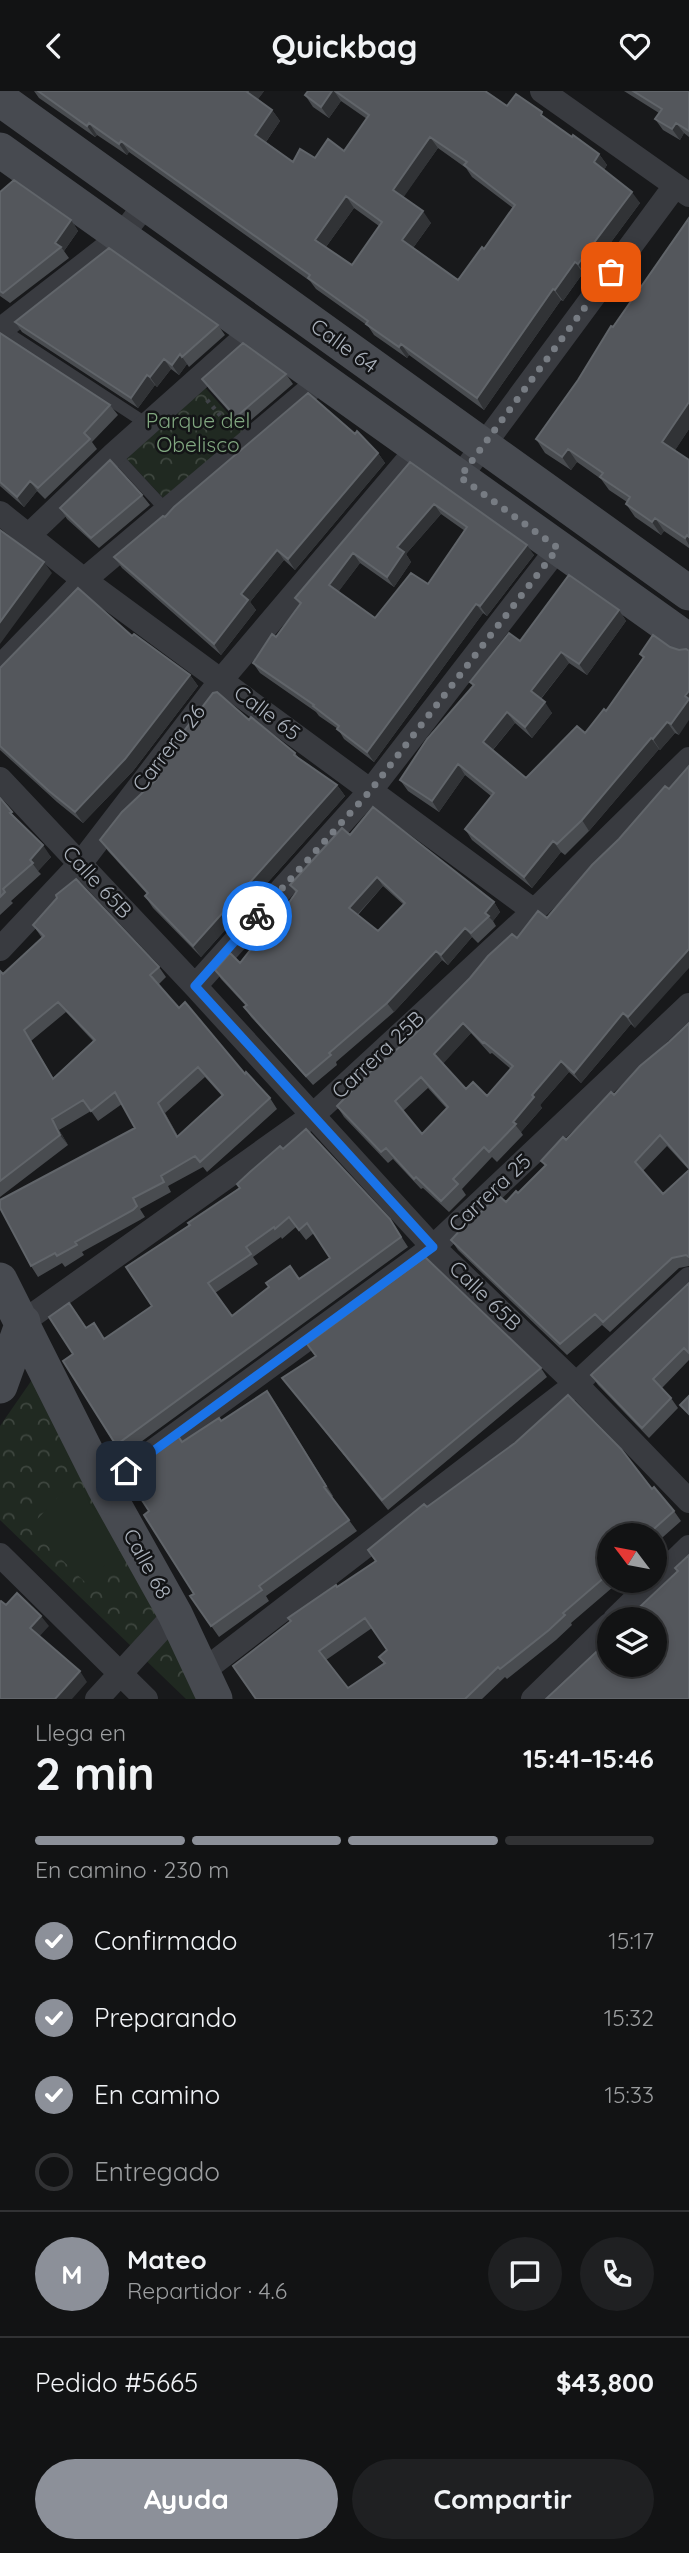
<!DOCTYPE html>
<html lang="es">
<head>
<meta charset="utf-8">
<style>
  :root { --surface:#121314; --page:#1f2022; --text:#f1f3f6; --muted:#9c9ea0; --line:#313234; --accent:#8c9099 }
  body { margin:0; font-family:Quicksand,sans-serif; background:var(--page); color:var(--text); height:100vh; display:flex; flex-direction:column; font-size:26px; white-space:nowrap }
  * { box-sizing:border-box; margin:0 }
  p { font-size:23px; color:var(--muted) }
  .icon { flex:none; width:38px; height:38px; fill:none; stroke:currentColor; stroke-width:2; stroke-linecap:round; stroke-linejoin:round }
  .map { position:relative; height:1608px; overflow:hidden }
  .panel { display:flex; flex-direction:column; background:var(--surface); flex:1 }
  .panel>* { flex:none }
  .needle { width:46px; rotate:302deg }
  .buttons { position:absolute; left:597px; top:1432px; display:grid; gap:14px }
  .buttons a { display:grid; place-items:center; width:70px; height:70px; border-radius:50%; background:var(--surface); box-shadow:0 4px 10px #0003,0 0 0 2px var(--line); font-size:35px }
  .pin { position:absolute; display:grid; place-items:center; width:60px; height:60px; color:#fff; margin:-30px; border-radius:14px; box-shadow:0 4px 10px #0006 }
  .courier { position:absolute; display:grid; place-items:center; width:70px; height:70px; margin:-35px; border:5px solid #1a73e8; border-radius:50%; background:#fff; color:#222; box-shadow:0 2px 9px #0007 }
  .summary em { font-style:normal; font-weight:800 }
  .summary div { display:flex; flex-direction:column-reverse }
  .summary { display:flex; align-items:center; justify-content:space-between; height:119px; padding:0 35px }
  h1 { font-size:46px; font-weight:800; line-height:52px }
  .bar { display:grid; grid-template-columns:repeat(4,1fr); gap:10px 7px; align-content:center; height:84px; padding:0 35px }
  .bar i { height:9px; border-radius:5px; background:var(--line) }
  .bar .selected { background:var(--accent) }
  .bar p { grid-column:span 4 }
  .line { display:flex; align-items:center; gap:18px; padding:0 35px; border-top:2px solid var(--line) }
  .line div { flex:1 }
  .round { display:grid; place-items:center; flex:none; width:74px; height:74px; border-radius:37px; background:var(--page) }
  ol { padding:0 35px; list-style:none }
  li { display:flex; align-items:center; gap:21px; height:77px }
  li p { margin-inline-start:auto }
  li .icon { padding:7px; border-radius:50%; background:var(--accent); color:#fff; stroke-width:4 }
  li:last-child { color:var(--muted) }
  li i { width:38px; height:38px; border:4px solid var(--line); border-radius:50% }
  .action { display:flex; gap:14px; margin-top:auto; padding:14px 35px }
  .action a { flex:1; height:80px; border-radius:42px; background:var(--accent); color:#fff; font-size:28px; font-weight:800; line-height:80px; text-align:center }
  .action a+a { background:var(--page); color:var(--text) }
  header { display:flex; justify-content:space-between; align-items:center; height:91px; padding:0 35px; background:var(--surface); font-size:32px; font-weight:800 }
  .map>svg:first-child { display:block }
  .forest { fill:url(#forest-crowns) }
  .pitch { fill:#202921 }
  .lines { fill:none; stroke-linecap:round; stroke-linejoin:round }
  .path { stroke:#3f4247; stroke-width:4.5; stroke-dasharray:3.5 5; stroke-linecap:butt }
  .lane { stroke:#393b40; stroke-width:12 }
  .street { stroke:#393b40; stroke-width:24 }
  .secondary { stroke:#474a50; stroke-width:35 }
  .wall { fill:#494c50; fill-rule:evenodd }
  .shaded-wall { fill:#313336 }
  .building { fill:#54575c; stroke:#61656a; stroke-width:2; fill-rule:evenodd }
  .done { stroke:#777c83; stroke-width:7; stroke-dasharray:0 12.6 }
  .route { stroke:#1a73e8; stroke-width:9 }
  .labels { text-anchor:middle; stroke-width:5; stroke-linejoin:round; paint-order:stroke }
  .street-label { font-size:21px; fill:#aab1bb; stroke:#131416 }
  .park-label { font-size:21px; fill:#81a780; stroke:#131416 }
</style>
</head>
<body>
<header><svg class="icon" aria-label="back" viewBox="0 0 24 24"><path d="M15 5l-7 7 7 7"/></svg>Quickbag<svg class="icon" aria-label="heart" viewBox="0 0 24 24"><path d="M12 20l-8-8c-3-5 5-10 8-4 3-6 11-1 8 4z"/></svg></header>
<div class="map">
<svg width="689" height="1608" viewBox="0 0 689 1608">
  <defs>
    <pattern id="forest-crowns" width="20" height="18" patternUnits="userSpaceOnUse" patternTransform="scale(1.75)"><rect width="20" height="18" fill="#202921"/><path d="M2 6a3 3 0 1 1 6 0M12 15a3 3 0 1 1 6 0" fill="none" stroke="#3e463f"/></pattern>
  </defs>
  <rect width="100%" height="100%" fill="#18191b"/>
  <path class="forest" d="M203,294L247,344L167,411L124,365Z
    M36,1283L199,1608H186L0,1429V1335Z"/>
  <path class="pitch" d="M63,1401L121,1457L87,1493L29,1437Z"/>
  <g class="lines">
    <path class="path" d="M207,309L231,337"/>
    <path class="lane" d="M0,237L147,333
      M114,363L166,419"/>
    <path class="street" d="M542,0L689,104
      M0,239L121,145L146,113
      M460,386L675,95
      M0,422L84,489L534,820
      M29,444L114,363L253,239
      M0,576L84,489L322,288
      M0,688L195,895L433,1156L576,1293L689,1410
      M0,858L80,773L222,588L418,357
      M195,895L371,699L558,457
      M23,1231L312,1025L534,820L689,668
      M104,1396L433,1156L689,914
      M0,1464L146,1608
      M615,1528L689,1456
      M202,1581L576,1293L689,1188
      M97,1608L175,1523
      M533,1608L609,1534"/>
    <path class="secondary" d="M0,8L689,502
      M0,59L689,550
      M0,1189L104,1396L175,1523L215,1608
      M0,1295L23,1231"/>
  </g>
  <path class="wall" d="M34,0H264L258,8L272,19L280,30L266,51L293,71L344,60L367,28L341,10L329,27L313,16L305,4L308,0H485L507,15L547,28L572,46L599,63L607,74L604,79L640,112L586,185L583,182L563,210L561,209L484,319L409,264L407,267L374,244L368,235L316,198L310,190L129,61L127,64L97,44L95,46L39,7ZM438,57L466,77L472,86L513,117L484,158L458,189L413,157L431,132L403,106ZM354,117L379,135L352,174L326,156Z
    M624,0H689V46L684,42L680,49L663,39L655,28L659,22Z
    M0,101L71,129L78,140L64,160L69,167L10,212L0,205Z
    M15,231L218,234L225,244L189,276L187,273L179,284L171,278L157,296L155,294L138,317L22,241Z
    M0,242L110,314L118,324L92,351L97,358L45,408L37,400L24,416L0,395Z
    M286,283L293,293L243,336L209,298L202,288Z
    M689,338L675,359L689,369V457L664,440L661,444L635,426L626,413L627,411L609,399L601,388L577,371L571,379L545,362L536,348Z
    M355,343L378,362L385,372L295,479L284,469L250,511L256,519L221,564L122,477L114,466L165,426Z
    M410,371L534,464L487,525L483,522L374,671L344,648L338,638L319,625L316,621L260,582L253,572L276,546L300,514L295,507ZM441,423L465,440L428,493L375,527L338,501L360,472L394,496L411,471L406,463Z
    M142,404L150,414L99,457L67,428L60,417Z
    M619,519L626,530L587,584L569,572L541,608L552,622L532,647L515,632L493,659L526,687L585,642L606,620L643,567L640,563L653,544L679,644L675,642L660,659L659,658L589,740L565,764L561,761L532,797L472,749L465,738L491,705L465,684L439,721L408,700L400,689L473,595L470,591L520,550Z
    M132,545L190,584L198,595L133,680L83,732L57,711L0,659V577Z
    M249,629L295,662L299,667L337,694L345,705L201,866L153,817L145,805L147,803L108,760L100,749L157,688L152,682Z
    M0,707L18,730L51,766L38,780L41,783L11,810L13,812L0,824Z
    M350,744L494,811L500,821L493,830L496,835L478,852L472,846L448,874L442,869L394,921L336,971L337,974L313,994L251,926L244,916L246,915L221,888L215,879L240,872L258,856L296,802L290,794ZM383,795L404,814L378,840L358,824Z
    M592,774L635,937L631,933L581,992L569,981L540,1014L542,1017L521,1041L523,1044L497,1071L492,1066L462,1098L466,1104L449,1121L423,1097L421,1098L393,1068L388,1072L344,1026L337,1015L517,847L547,827ZM471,942L490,963L492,962L511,978L487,1005L466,998L443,972ZM428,997L447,1018L422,1043L403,1020Z
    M33,834L159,876L166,886L158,894L179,917L270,1007L277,1018L207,1081L203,1076L168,1095L171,1101L140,1118L145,1126L140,1129L82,1161L84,1164L65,1176L62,1172L38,1186L31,1175L135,1037L122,1013L98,1030L91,1020L59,1039L68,1054L0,1106V880L3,883L42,847ZM66,921L93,950L53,987L31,950ZM205,986L222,1005L178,1045L165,1022Z
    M689,932V1079L667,1055L643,1080L663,1103L689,1079V1175L679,1177L610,1241L602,1234L567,1264L458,1159L451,1149L465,1133L463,1131L506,1111L518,1102L545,1075L541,1070L614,1004Z
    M283,1058L390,1128L408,1156L123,1364L116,1354L73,1263L86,1237L105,1248L152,1215L190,1134L239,1097ZM296,1136L306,1149L314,1142L330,1167L299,1188L232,1225L215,1202L258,1173L253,1166L281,1146L282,1148Z
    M689,1192V1269L662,1297L671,1307L678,1317L649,1347L598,1294L591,1284Z
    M541,1277L547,1286L388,1419L282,1287Z
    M267,1300L333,1405L332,1406L357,1440L266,1505L269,1510L219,1546L190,1505L194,1503L149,1420L182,1351L221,1330Z
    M652,1398L674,1420L681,1430L654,1454V1444H609V1489H615L611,1493L613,1496L571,1532L572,1534L556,1549L507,1588L505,1586L482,1608H256L375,1470L368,1459L427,1416ZM372,1537L387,1559L379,1566L384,1572L348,1597L326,1569Z"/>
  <path class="shaded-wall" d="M248,0H264L255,12L247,1Z
    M332,0H334L341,10L329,27L321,16Z
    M272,19L280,30L263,55L255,44Z
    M89,32L97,44L95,46L87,35Z
    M676,32L684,42L680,49L672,38Z
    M430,46L438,57L401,110L393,99Z
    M121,50L129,61L127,64L119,53Z
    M599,63L607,74L602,82L594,71Z
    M632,101L640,112L586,185L578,173Z
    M346,105L354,117L323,160L315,149Z
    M423,120L431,132L410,161L402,149Z
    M71,129L78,140L64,160L61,156L55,152Z
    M575,171L583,182L563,210L555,199Z
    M553,198L561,209L484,319L477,307Z
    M401,253L409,264L407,267L399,256Z
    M180,263L187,273L179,284L172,274Z
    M164,268L171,278L157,296L150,286Z
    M147,284L155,294L138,317L131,307Z
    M689,311V338L672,364L662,351Z
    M568,358L577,371L571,379L562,366Z
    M378,362L385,372L295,479L288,468Z
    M30,390L37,400L24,416L17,406Z
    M434,413L441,423L406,463L411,471L394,496L387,486L397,456Z
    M655,427L664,440L661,444L652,431Z
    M687,444L689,447V454L685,447Z
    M527,454L534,464L487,525L480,515Z
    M277,459L284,469L250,511L256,519L221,564L214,553L241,503Z
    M353,462L360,472L336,504L329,494Z
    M44,471L52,482L0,553V531Z
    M476,513L483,522L374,671L367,661Z
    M619,519L626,530L587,584L579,573Z
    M561,561L569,572L538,611L531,600Z
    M190,584L198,595L133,680L83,732L75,721Z
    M689,600V629L679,644L671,633Z
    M545,611L552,622L532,647L525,636Z
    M507,621L515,632L490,662L483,651Z
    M667,631L675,642L660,659L653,648Z
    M651,647L659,658L589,740L582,729Z
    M458,673L465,684L439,721L432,710Z
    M337,694L345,705L201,866L193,855Z
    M553,750L561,761L532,797L524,786Z
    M43,754L51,766L38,780L30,769Z
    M377,786L383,795L355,826L349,817Z
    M494,811L500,821L493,830L485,822Z
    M465,837L472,846L448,874L441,864Z
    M689,858V877L635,937L628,926Z
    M436,860L442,869L394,921L387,912Z
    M623,922L631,933L581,992L574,982Z
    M463,932L471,942L442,974L434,963Z
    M24,939L31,950L60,998L53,988Z
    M561,970L569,981L540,1014L542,1017L521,1041L513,1031L532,1004Z
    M158,1012L165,1022L184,1057L177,1046Z
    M52,1028L59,1039L68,1054L60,1044Z
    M267,1300L275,1311L333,1405L326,1395Z
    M41,1525L49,1535L38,1547L30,1537Z
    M80,1580L87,1591L72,1608H55Z"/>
  <path class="building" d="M38,0H248L247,1L272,19L255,44L293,71L300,58L315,67L328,48L344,60L369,24L335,0H485L507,15L516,3L542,21L541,24L572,46L573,44L599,63L594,71L632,101L578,173L575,171L555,199L553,198L477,307L401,253L399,256L366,233L368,230L308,187L310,184L121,50L119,53L89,32L87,35ZM430,46L467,71L464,74L515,114L484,158L482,156L458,189L402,149L423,120L393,99ZM346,105L382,131L352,174L315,149Z
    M308,0H332L321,16L305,4Z
    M633,0H689V40L676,32L672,38L655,28L662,18Z
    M14,89L71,129L55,152L61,156L3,202L0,200V101Z
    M689,127V311L662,351L689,369V446L687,444L685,447L655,427L652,431L626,413L630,406L600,386L603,382L568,358L562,366L536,348L578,289L611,235L613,236Z
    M109,157L218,234L182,266L180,263L172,274L164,268L150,286L147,284L131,307L15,231Z
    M0,242L110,314L84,342L90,348L38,397L30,390L17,406L0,391Z
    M243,252L286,283L236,326L202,288Z
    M308,302L355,343L357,340L378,362L288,468L277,459L241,503L248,509L214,553L114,466L163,425L165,426L174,416Z
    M110,369L142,404L91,447L60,417Z
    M410,371L527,454L480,515L476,513L367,661L337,638L339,635L313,615L314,614L253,572L272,543L276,546L301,512L295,507ZM434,413L467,436L428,493L411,482L375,527L329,494L353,462L387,486L404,461L397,456Z
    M0,439L44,471L0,531Z
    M569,484L619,519L579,573L561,561L531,600L545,611L525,636L507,621L483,651L526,687L577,635L585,642L604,618L606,620L644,566L640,563L653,544L670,556L679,559L686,558L689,560V600L685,605L689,608L671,633L667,631L653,648L651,647L582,729L557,753L553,750L524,786L465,738L494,702L458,673L432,710L400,689L427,648L474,594L470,591L509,542L520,550Z
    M78,497L132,545L134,543L190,584L125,668L75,721L49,700L0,655V577Z
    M217,601L249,629L251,626L295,662L294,664L337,694L193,855L145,805L148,802L100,749L122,721L158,687L152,682L213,602Z
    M689,675V858L628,926L623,922L574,982L561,970L532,1004L534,1006L513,1031L516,1033L489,1061L484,1056L453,1088L458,1093L441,1110L416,1086L414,1088L386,1057L381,1061L337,1015L372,979L413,945L470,887L488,865L512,843L517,847L538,820L547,827L592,774L619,748L665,695L669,698ZM463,932L483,952L484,951L513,975L487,1005L473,991L466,998L434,963ZM421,986L448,1016L422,1043L395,1010Z
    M0,707L12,721L10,722L43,754L30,769L33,772L3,798L5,801L0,806Z
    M373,716L494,811L485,822L489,825L471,842L465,837L441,864L436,860L387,912L329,962L331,964L306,985L244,916L247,914L215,879L230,862L240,872L255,853L258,856L297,800L290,794L342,737L350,744ZM377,786L405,812L378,840L349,817Z
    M76,788L159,876L150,884L179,917L185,911L245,983L246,981L270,1007L200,1071L195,1065L161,1085L164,1091L133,1107L137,1115L133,1119L75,1151L77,1154L57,1165L55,1162L31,1175L0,1117V1109L135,1037L115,1001L91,1020L83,1009L52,1028L60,1044L0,1090V880L3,883L44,845L33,834L57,807L56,804ZM58,911L95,949L53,988L24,939ZM198,976L223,1004L177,1046L158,1012Z
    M689,932V1077L660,1044L635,1071L663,1103L689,1079V1166L686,1164L672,1167L603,1231L595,1223L560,1253L451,1149L466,1133L463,1131L476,1119L480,1122L498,1104L506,1111L516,1100L518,1102L546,1074L541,1070L563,1046L566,1049L611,1001L614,1004L640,975L669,951Z
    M306,1038L390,1128L401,1146L116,1354L63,1270L73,1263L49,1226L69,1212L86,1237L94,1232L104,1248L152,1215L126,1176L190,1134L188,1132L240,1097L237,1093L250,1081L280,1055L283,1058ZM289,1126L299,1139L307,1132L330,1167L299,1188L290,1175L266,1192L269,1196L232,1225L208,1192L251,1163L246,1156L274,1136L275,1138Z
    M425,1166L541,1277L382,1409L282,1287L316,1265L307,1253Z
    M689,1192V1262L684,1257L653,1288L671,1307L642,1337L591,1284Z
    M267,1300L326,1395L324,1396L349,1429L259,1495L262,1499L211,1535L190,1505L194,1503L144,1424L149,1420L129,1389L136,1385L132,1378L178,1345L182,1351L219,1327L221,1330Z
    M568,1304L621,1358L652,1398L654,1396L674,1420L647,1444H609V1478L604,1483L606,1485L563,1522L565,1524L549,1539L500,1578L498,1576L465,1608H256L233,1575L291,1530L288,1527L336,1494L337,1496L376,1470L368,1459L424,1413L427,1416L515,1352ZM365,1527L387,1559L379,1566L385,1572L348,1597L319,1560Z
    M689,1305V1323L680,1314Z
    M689,1464V1608H546L609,1549V1573H654V1528H621L626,1524L628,1527L678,1480L675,1477Z
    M17,1502L41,1525L30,1537L80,1580L55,1608H0V1511L1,1510L6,1514Z"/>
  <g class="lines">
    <path class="done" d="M257,825L371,699L558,457L460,386L611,181"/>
    <path class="route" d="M126,1380L433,1156L195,895L257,825"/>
  </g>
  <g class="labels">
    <g class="street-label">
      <text transform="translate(344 255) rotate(36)" y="7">Calle 64</text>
      <text transform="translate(267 622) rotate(37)" y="7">Calle 65</text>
      <text transform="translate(169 657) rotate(-52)" y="7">Carrera 26</text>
      <text transform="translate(97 791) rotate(47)" y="7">Calle 65B</text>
      <text transform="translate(378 964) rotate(-43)" y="7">Carrera 25B</text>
      <text transform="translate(490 1102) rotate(-43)" y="7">Carrera 25</text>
      <text transform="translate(485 1205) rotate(44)" y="7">Calle 65B</text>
      <text transform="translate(147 1473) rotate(61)" y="7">Calle 68</text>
    </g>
    <g class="park-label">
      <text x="198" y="337">Parque del<tspan x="198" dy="24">Obelisco</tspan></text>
    </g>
  </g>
</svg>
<div class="buttons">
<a><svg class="needle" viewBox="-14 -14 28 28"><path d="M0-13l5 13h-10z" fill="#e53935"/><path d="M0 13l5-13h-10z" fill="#9c9ea0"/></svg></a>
<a><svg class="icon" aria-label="layers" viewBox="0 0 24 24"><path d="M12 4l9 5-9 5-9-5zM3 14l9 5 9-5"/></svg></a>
</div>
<div class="pin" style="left:611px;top:181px;background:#ea580c"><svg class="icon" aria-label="bag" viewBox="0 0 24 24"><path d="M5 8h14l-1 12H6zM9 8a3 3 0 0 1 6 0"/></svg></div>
<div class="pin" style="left:126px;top:1380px;background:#1f2937"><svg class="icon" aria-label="home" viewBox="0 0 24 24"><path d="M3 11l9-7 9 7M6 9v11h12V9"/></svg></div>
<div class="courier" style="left:257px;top:825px"><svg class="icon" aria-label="bike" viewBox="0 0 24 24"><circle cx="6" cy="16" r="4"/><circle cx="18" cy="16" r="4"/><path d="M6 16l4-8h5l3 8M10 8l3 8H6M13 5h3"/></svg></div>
</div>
<section class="panel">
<div class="summary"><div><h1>2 min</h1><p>Llega en</p></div><em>15:41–15:46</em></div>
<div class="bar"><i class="selected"></i><i class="selected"></i><i class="selected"></i><i></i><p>En camino · 230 m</p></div>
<ol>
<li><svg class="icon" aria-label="check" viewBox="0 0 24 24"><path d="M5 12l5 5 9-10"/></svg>Confirmado<p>15:17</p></li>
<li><svg class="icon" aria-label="check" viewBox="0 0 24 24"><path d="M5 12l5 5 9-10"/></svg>Preparando<p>15:32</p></li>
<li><svg class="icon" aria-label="check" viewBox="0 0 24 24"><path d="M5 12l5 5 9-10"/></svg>En camino<p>15:33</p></li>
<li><i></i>Entregado</li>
</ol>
<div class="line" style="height:126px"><b class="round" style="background:var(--accent);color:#fff">M</b><div><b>Mateo</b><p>Repartidor · 4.6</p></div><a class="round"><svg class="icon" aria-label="chat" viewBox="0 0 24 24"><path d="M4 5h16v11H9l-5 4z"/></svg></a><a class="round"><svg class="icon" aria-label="phone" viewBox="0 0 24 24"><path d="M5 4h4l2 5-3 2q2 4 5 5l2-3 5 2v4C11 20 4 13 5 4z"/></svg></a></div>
<div class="line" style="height:91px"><div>Pedido #5665</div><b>$43,800</b></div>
<div class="action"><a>Ayuda</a><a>Compartir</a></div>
</section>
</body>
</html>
